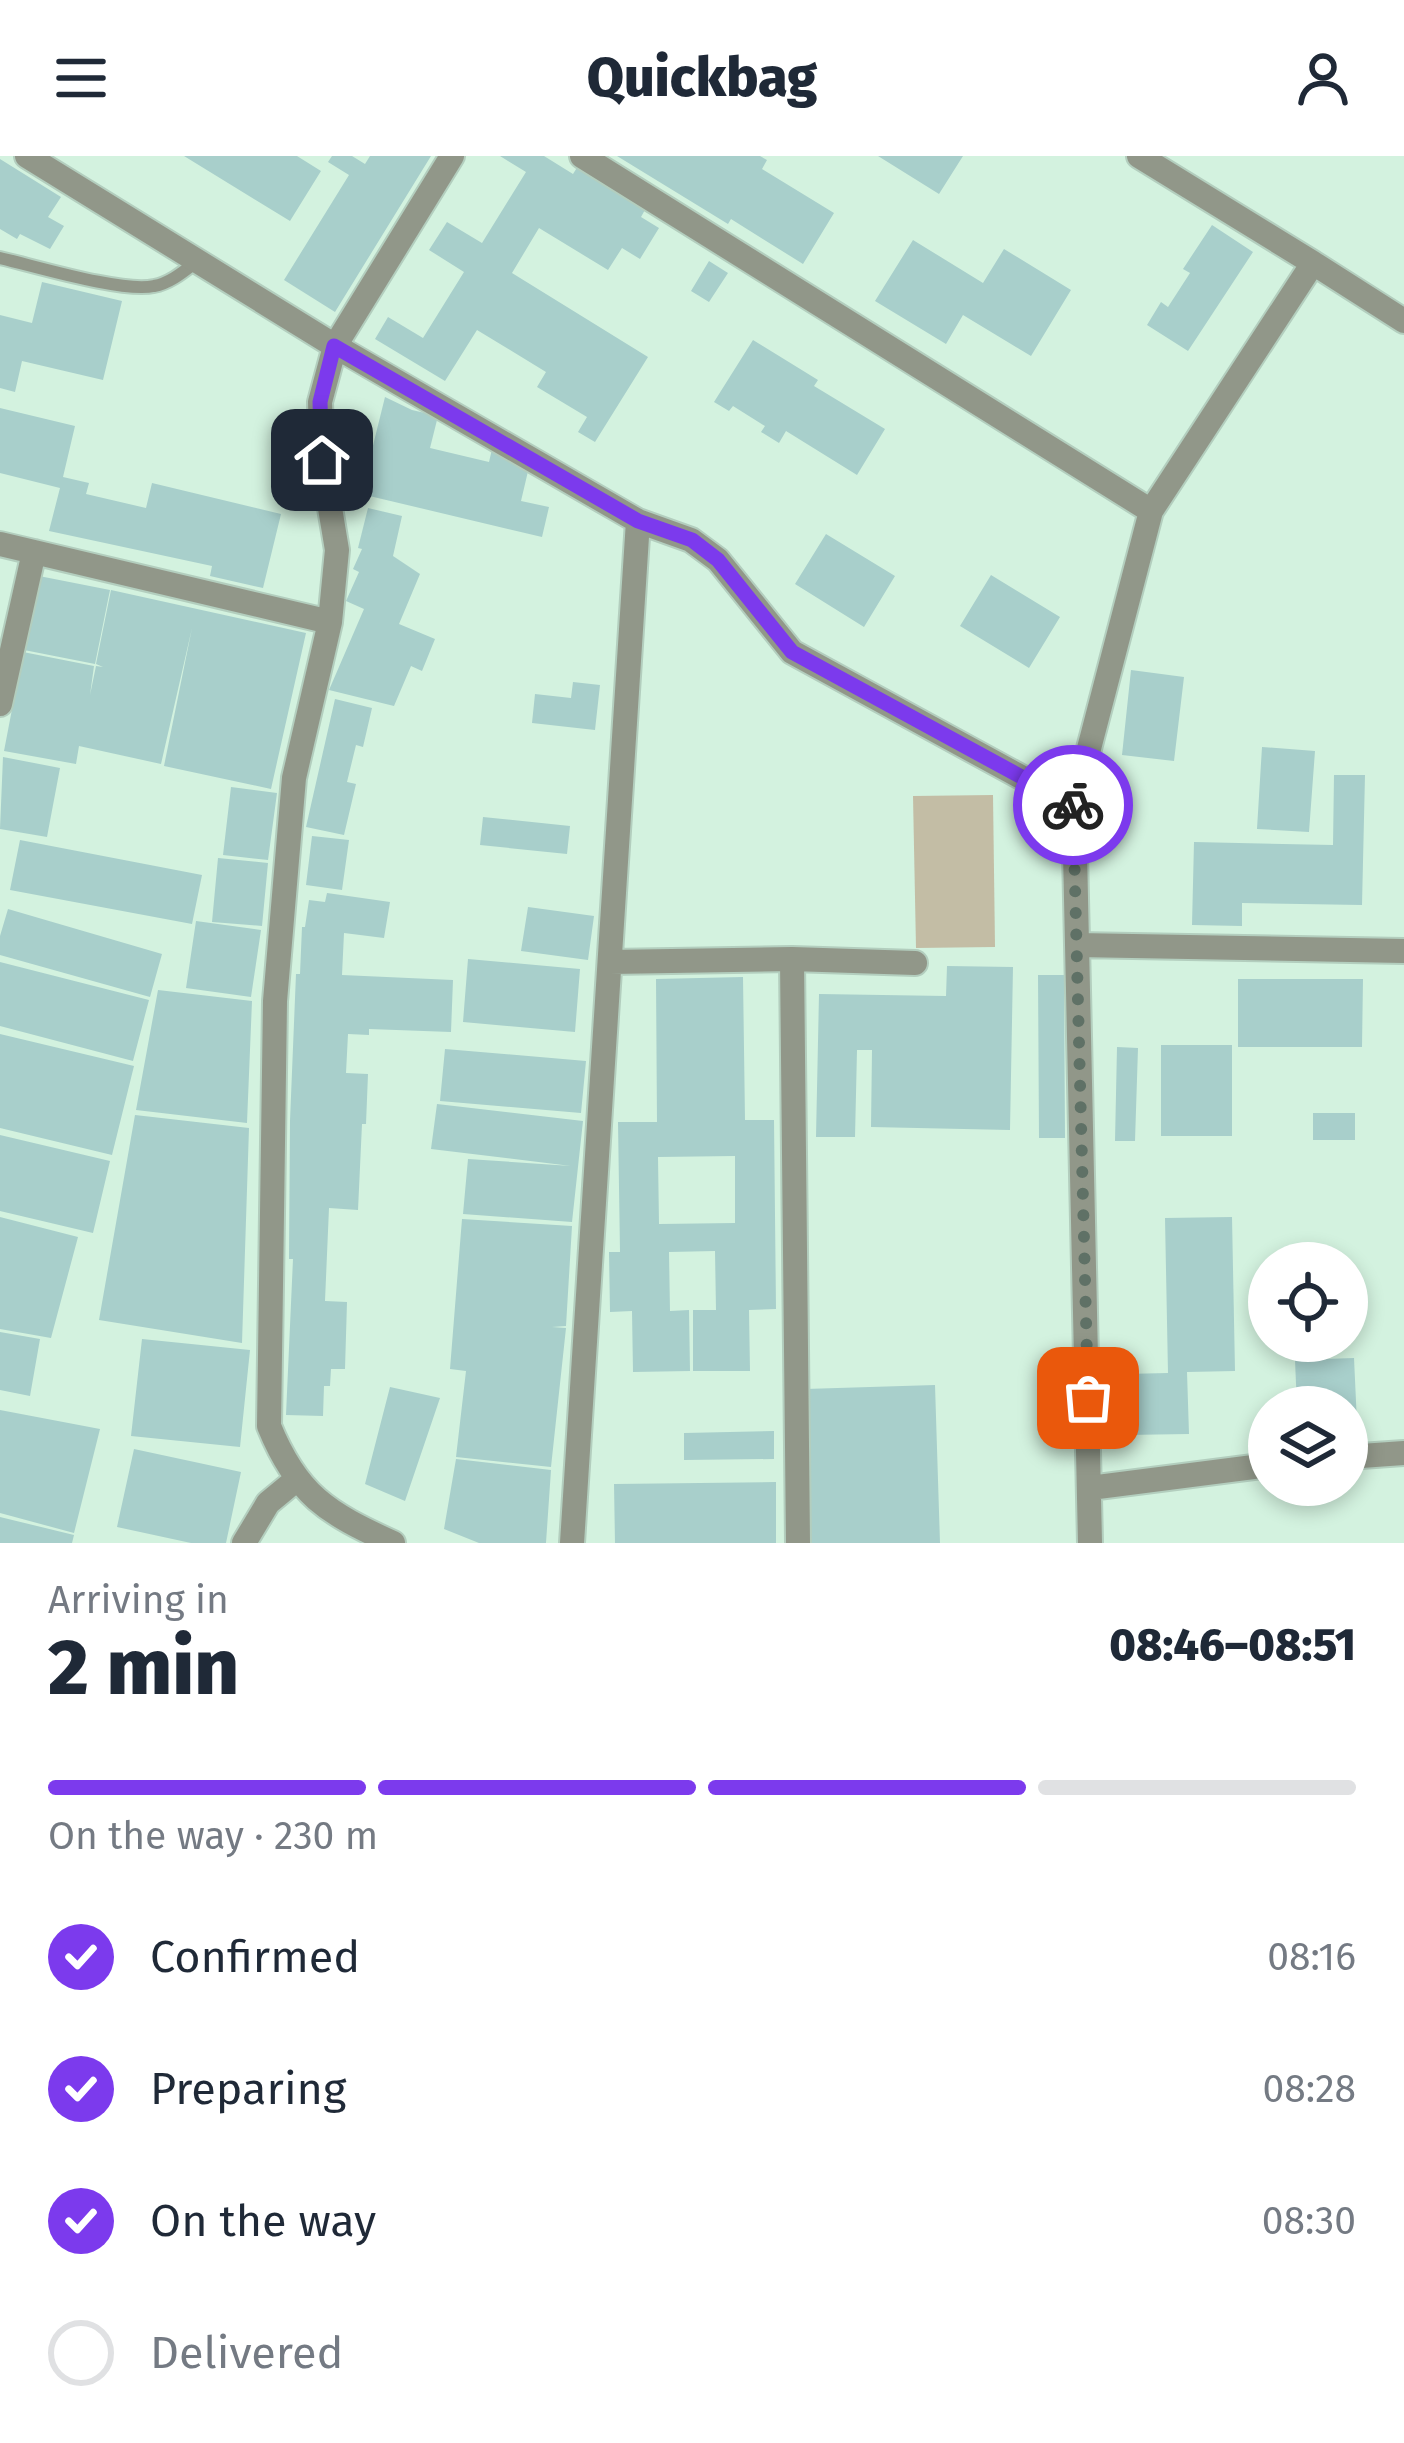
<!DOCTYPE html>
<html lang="en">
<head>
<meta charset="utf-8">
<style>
  :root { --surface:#fff; --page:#f2f2f3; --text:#1f2937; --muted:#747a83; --line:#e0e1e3; --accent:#7c3aed }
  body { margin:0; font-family:"Fira Sans",sans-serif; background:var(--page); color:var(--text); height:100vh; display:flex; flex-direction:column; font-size:45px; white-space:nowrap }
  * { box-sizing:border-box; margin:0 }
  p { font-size:39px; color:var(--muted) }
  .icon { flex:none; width:66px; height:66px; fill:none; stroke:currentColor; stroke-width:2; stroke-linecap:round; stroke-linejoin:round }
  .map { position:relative; height:1387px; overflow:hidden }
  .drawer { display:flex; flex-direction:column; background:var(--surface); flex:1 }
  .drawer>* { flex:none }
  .fabs { position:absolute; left:1248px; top:1086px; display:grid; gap:24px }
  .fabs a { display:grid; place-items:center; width:120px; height:120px; border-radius:50%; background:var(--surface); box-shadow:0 6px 18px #0003; font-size:60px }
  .pin { position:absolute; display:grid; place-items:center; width:102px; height:102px; color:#fff; margin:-51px; border-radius:24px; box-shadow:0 6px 18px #0006 }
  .courier { position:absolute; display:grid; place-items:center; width:120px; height:120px; margin:-60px; border:9px solid #7c3aed; border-radius:50%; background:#fff; color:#222; box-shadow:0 3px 15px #0007 }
  .summary em { font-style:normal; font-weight:800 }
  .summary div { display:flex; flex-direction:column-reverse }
  .summary { display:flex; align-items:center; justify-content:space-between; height:204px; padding:0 48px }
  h1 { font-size:78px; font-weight:800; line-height:90px }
  .bar { display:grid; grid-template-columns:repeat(4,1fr); gap:18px 12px; align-content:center; height:144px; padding:0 48px }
  .bar i { height:15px; border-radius:9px; background:var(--line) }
  .bar .on { background:var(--accent) }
  .bar p { grid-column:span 4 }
  ol { padding:0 48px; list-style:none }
  li { display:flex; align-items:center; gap:36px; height:132px }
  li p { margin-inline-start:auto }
  li .icon { padding:12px; border-radius:50%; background:var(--accent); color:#fff; stroke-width:4 }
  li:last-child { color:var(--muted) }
  li i { width:66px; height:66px; border:6px solid var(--line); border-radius:50% }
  header { display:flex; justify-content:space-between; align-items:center; height:156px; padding:0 48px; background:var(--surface); font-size:54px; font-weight:800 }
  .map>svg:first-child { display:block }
  .green { fill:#c3bda5 }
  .building { fill:#a8cfcb; fill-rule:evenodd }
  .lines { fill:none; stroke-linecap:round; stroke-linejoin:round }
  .lane-casing { stroke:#b3cebe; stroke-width:16 }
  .street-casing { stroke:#b3cebe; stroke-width:28 }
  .lane { stroke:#919789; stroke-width:12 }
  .street { stroke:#919789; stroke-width:24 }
  .done { stroke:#5f7166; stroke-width:12; stroke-dasharray:0 21.6 }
  .route { stroke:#7c3aed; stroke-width:15 }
</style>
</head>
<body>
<header><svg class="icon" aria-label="menu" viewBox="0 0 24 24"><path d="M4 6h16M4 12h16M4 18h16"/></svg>Quickbag<svg class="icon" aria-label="person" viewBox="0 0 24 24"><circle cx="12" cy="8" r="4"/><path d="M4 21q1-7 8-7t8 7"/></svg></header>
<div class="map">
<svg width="1404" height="1387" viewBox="0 0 1404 1387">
  <rect width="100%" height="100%" fill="#d3f2df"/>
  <path class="green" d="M993,639L995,791L916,792L913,640Z"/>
  <path class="building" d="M184,0H297L321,15L290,65Z
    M332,0H352L365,8L370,0H431L335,156L284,124L349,19L328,6Z
    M500,0H544L573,18L578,10L646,52L641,61L659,72L640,103L622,92L608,114L539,72L512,117L648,201L595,286L578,276L587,261L537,231L546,216L477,174L445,225L375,183L388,161L423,182L464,116L429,94L447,66L482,87L526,16Z
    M617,0H760L767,4L762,13L834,57L803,108L731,63L728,68Z
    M878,0H963L939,38Z
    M0,3L61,41L48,61L64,70L50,93L20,78L17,83L0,73Z
    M1212,69L1253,96L1188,195L1147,169L1161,146L1168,151L1190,117L1183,113Z
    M913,84L983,127L1004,93L1071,134L1031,200L963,159L946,188L875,145Z
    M709,105L728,117L709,146L691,135Z
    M42,126L122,145L103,224L22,205L15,236L0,232V159L32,167Z
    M753,184L818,224L814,230L885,273L857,319L786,275L779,287L761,276L765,270L733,250L729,255L714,246Z
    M385,241L412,254L438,260L430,292L489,306L493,289L529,311L521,345L549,351L542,381L361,338Z
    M0,252L75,270L63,321L89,327L86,338L146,352L152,327L281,358L263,432L210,420L212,410L49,375L60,332L0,317Z
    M368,352L402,360L393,400L420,418L399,468L435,483L422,515L411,510L394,550L329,534L364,453L346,445L359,416L353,413L362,393L358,392Z
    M826,378L895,420L864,471L795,428Z
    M991,419L1060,461L1029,512L960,470Z
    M39,420L110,434L95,508L24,494Z
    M111,434L306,477L271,633L164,610L192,472L161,608L79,590L76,608L4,595L23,496L94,510L90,539L96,510L103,511L96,508Z
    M1131,514L1184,521L1174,605L1122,599Z
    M573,526L600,529L595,574L532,567L535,538L571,542Z
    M335,543L372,552L363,591L356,589L347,626L356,628L344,679L306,671Z
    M1262,591L1315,595L1309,676L1257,673Z
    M3,601L60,612L47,681L0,673Z
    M1334,619H1365L1362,749L1242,747V770L1192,769L1194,686L1333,689Z
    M231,631L277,637L268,704L223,699Z
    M483,661L570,670L567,698L480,689Z
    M312,680L349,684L342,734L306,729Z
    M20,684L202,719L192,768L10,734Z
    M218,702L268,707L262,770L212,766Z
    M327,737L390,746L384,782L344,777L342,819L453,824L451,876L369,873V879L348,878L346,917L368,918L366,968H362L358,1054L329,1052L325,1145L347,1146L345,1213H331L330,1230H324L323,1260L286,1259L293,1103H289L290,965L296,818H300L302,771H305L309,744L325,746Z
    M528,751L594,760L588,804L521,795Z
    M8,753L162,798L150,841L0,799V780Z
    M196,765L261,774L251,841L186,832Z
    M468,803L580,813L575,876L463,866Z
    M0,806L149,844L133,905L0,870Z
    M947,810L1013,811L1010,974L871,971L872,894H857L855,981H816L819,838L946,840Z
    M1038,819H1064L1065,982H1039Z
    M743,821L745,964H774L776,1153L749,1154L750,1215H693V1154H716L715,1095L669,1096L670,1155L689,1154L690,1215L633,1216L632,1155L610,1156L609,1096H620L618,966H657L656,823ZM735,1000V1067L659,1068L658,1001Z
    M1238,823H1363L1362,891H1238Z
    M158,834L252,845L247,967L136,954Z
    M0,878L134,910L112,999L0,972Z
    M1161,889H1232V980H1161Z
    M1117,891L1138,892L1135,985H1115Z
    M445,893L586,905L581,957L440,945Z
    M437,948L583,965L572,1066L463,1058L468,1003L571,1010L431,993Z
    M1313,957H1355V984H1313Z
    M135,959L249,972L242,1187L99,1164Z
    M0,979L110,1005L93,1077L0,1055Z
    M0,1061L78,1081L51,1182L0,1173Z
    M1232,1061L1235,1215L1187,1216L1189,1278L1126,1279L1125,1218L1168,1217L1165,1062Z
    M462,1063L572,1070L566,1170L552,1171L566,1172L551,1311L456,1301L466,1215L450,1213Z
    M0,1176L40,1183L30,1240L0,1234Z
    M142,1183L250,1194L240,1291L131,1280Z
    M1354,1202L1357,1267H1347V1251H1297L1295,1204Z
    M935,1229L940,1387H809L805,1233Z
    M390,1231L440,1242L405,1345L365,1328Z
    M0,1254L100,1273L74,1377L0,1357Z
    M774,1275V1303L684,1304V1277Z
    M134,1293L241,1316L226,1387H191L117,1371Z
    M456,1303L551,1314L546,1387H479L444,1373Z
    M776,1326V1387H615L614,1328Z
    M0,1361L74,1379L72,1387H0Z"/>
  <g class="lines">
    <g class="lane-casing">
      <path id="lane" d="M0,102C35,110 123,137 154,130C170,127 183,116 196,106"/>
    </g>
    <g class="street-casing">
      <path id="street" d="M27,0L335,190L638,365L691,384L718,404L792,496L1074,650
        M582,0L1151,355
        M1139,0L1313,107
        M0,388L330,466
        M0,548L34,396
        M1077,789L1404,795
        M792,803L798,1387
        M610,806L792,803L915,807
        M1347,1301L1404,1297
        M1090,1332L1269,1309
        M244,1387L268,1347L297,1323
        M393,1387C327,1357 297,1339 269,1270L275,845L294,622L330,466L337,394L322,304L320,246L335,190L452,0
        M572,1387L638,365
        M1090,1387L1074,650L1151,355L1313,107L1404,165"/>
    </g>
    <use href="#lane" class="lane"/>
    <use href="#street" class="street"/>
  </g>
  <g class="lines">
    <path class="done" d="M1073,649L1088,1242"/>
    <path class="route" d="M322,304L320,246L334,190L638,365L692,384L718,404L792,496L1073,649"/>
  </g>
</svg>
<div class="fabs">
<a><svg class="icon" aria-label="locate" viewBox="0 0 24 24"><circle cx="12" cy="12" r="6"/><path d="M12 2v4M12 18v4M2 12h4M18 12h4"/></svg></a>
<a><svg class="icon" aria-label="layers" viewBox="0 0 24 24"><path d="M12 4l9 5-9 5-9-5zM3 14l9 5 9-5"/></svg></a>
</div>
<div class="pin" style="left:1088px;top:1242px;background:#ea580c"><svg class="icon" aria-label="bag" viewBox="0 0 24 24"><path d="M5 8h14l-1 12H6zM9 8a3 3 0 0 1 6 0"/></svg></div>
<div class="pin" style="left:322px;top:304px;background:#1f2937"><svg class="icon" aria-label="home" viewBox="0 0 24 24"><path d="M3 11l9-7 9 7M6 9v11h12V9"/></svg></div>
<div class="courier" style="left:1073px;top:649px"><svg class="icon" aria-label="bike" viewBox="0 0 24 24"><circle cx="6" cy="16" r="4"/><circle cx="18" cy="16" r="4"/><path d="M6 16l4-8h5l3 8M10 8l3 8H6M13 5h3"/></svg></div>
</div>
<section class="drawer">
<div class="summary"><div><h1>2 min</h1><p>Arriving in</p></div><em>08:46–08:51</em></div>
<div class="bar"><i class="on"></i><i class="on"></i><i class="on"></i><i></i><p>On the way · 230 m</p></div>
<ol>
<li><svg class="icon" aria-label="check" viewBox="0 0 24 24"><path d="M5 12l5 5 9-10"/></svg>Confirmed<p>08:16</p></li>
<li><svg class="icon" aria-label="check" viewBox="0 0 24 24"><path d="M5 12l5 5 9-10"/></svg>Preparing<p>08:28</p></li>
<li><svg class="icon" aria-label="check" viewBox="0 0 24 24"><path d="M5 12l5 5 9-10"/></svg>On the way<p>08:30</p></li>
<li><i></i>Delivered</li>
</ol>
</section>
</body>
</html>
